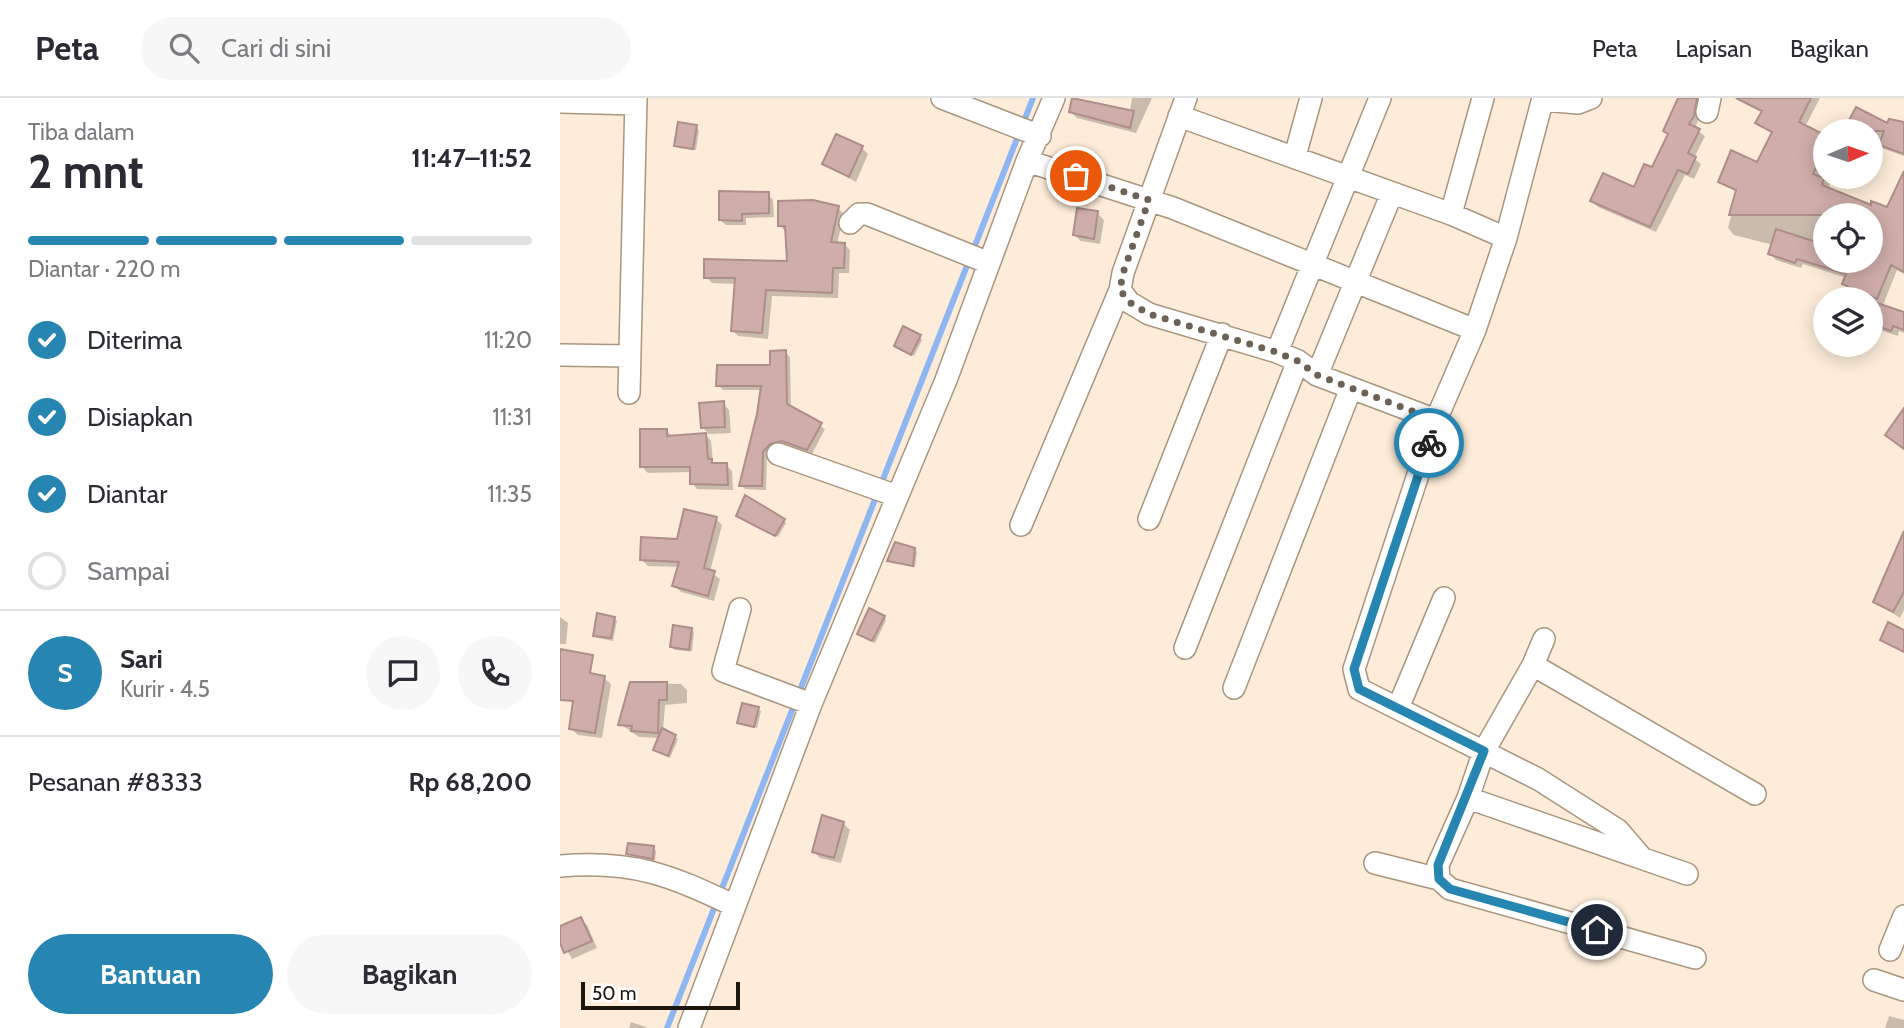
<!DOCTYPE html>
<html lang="id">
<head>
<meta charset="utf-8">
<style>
  :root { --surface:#fff; --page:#f7f7f7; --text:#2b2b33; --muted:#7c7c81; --line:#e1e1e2; --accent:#2685b1 }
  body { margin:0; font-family:Cabin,sans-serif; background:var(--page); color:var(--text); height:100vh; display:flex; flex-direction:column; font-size:26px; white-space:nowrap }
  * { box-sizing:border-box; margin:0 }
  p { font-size:23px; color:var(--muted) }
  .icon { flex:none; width:38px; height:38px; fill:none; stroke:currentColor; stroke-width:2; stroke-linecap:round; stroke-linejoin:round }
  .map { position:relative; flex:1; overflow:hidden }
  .drawer { display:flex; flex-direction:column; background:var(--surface); width:560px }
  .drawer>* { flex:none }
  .needle { width:46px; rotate:88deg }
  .tools { position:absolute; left:1253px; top:21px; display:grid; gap:14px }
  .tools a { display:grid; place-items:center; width:70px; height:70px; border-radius:50%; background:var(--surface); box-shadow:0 4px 18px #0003; font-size:35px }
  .scale { position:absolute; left:21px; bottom:18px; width:159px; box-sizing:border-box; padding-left:7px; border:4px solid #1d160d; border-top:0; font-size:19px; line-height:24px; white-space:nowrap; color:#1d160d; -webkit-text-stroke:5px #fff; paint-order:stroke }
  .pin { position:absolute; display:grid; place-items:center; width:60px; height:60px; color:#fff; margin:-30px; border:4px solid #fff; border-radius:50%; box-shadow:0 2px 7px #0007 }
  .courier { position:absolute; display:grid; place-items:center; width:70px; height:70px; margin:-35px; border:5px solid #2685b1; border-radius:50%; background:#fff; color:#222; box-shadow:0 2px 9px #0007 }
  .overview em { font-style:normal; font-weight:700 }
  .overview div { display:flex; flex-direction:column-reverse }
  .overview { display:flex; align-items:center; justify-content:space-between; height:119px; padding:0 28px }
  h1 { font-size:46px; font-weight:700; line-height:52px }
  .bar { display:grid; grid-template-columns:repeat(4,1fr); gap:10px 7px; align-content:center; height:84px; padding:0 28px }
  .bar i { height:9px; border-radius:5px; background:var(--line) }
  .bar .current { background:var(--accent) }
  .bar p { grid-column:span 4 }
  .line { display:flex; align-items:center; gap:18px; padding:0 28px; border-top:2px solid var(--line) }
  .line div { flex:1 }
  .round { display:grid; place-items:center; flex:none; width:74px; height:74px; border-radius:37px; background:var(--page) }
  ol { padding:0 28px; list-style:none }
  li { display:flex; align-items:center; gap:21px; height:77px }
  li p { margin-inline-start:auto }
  li .icon { padding:7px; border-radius:50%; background:var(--accent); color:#fff; stroke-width:4 }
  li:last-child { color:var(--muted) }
  li i { width:38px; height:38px; border:4px solid var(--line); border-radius:50% }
  .primary-button { display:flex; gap:14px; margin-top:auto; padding:14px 28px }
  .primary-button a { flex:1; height:80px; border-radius:42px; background:var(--accent); color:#fff; font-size:28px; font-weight:700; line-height:80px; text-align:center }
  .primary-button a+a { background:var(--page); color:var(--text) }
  header { display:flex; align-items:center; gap:42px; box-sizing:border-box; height:98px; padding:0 35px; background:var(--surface); border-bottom:2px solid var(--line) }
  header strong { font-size:33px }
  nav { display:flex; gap:38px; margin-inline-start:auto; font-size:24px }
  .search { width:490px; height:63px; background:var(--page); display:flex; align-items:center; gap:18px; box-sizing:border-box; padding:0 24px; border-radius:38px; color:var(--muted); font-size:26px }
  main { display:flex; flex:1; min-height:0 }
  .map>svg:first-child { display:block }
  .shadow { fill:#0003; fill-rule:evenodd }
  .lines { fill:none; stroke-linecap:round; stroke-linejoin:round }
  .stream { stroke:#8db6f3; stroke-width:6 }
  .building { fill:#cfadaa; stroke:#ae8d8a; stroke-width:2 }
  .minor-casing { stroke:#a9967f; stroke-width:24 }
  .minor { stroke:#fff; stroke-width:21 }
  .done { stroke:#6b6154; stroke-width:7; stroke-dasharray:0 12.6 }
  .route { stroke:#2685b1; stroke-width:9 }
</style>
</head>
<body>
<header>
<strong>Peta</strong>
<div class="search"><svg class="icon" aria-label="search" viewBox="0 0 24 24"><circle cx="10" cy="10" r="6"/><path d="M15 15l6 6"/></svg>Cari di sini</div>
<nav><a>Peta</a><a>Lapisan</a><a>Bagikan</a></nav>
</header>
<main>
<section class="drawer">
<div class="overview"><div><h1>2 mnt</h1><p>Tiba dalam</p></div><em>11:47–11:52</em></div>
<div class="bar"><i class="current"></i><i class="current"></i><i class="current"></i><i></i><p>Diantar · 220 m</p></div>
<ol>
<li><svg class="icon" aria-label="check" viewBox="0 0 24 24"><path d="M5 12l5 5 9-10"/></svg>Diterima<p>11:20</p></li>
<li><svg class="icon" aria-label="check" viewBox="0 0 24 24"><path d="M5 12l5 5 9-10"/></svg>Disiapkan<p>11:31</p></li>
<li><svg class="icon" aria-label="check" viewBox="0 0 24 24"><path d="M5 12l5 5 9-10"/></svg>Diantar<p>11:35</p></li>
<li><i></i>Sampai</li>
</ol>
<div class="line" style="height:126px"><b class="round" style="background:var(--accent);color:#fff">S</b><div><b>Sari</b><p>Kurir · 4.5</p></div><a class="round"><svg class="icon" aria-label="chat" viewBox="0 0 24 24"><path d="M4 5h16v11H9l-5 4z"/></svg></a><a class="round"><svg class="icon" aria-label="phone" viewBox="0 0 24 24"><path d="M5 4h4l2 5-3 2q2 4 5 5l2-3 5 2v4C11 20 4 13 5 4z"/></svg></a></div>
<div class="line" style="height:91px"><div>Pesanan #8333</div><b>Rp 68,200</b></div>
<div class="primary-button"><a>Bantuan</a><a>Bagikan</a></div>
</section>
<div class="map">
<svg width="1344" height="930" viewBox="0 0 1344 930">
  <rect width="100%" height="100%" fill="#fdecd9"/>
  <path class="shadow" d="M514,0L570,13L572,0H592L576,35L517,20L511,14Z
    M1123,0H1146L1135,31L1145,38L1134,60L1141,66L1134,81L1125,77L1096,134L1038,109L1032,102L1075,91L1093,72Z
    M1175,0H1260L1245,29L1265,39V79H1273L1268,91L1328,111L1344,77V176L1337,172L1323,207L1344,215V235L1339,233L1338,238L1311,229V201L1290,192L1284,186L1287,180L1243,166L1241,170L1216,162L1210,155L1213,147L1174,137L1168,130L1177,94L1160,83L1197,66L1213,36L1197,25L1203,15ZM1265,117H1311V163H1265Z
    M1297,11L1328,28L1331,21L1344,25V58L1311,46V33H1285Z
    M136,29L139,32L136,52L119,50L116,47Z
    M302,50L308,56L296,84L264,66Z
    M208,96L213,102L214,119L186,120V127H166L160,122Z
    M278,110L284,116L277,146H284L290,152L289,175H279L278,200L212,198L208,241L178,238L172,232L176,186L152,185L146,179L229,165L226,134L220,128Z
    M537,115L544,122L540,146L521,143L514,137Z
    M360,239L362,242L354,258L339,250Z
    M225,254L230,259L231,310L265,331L252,356L227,347L215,350L207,359L206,392L185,391L181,387L199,317L202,292H163L158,287L212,269Z
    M163,305L169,312L171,335L149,336L142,329Z
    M107,333L113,339L146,337L151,343L153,364L166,367L172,373L173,392L137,391L132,385V374L88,375L82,369Z
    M181,420L224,422L226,425L218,439Z
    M156,421L162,427L150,474L160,481L154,503L121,494L114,487L119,469L88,468L82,462Z
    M1344,449V512L1340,520L1315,503Z
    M355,451L357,454L355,469L329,463Z
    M0,519L8,525L6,546H0Z
    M324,519L326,522L315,545L299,535Z
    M54,520L57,523L53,543L38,540L35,537Z
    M131,531L134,534L132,553L115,552L112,549Z
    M1344,534V555L1322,542Z
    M44,580L51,586L42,640L18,637L11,631Z
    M71,585L121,586L127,592V605L105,607L103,633L118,641L110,660L95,652L100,640L79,639L60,626Z
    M198,611L201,613L197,630L179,624Z
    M283,725L290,732L281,765L260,760L253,753Z
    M94,750L96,753L95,763L68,756Z
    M20,821L27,827L37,850L12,861L0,841V830Z
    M1329,918L1344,922V930H1325Z
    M71,924L86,929L87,930H69Z"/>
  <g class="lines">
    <path class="stream" d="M107,930L473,0"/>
  </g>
  <path class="building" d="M512,0L574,13L570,30L509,14Z
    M1118,0H1137L1134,18L1129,26L1140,31L1128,55L1136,59L1128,76L1118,72L1090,129L1030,103L1043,75L1074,89L1084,66L1092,69L1108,36L1103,33Z
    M1176,0H1251L1239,24L1265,37V51L1253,76L1264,80L1262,87L1311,107V103L1327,109L1344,73V174L1331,167L1317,201L1282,186L1286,176L1237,161L1235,165L1208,156L1216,131L1265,147V163H1311V117H1169L1176,92L1158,84L1171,52L1197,64L1212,34L1195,25L1202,13Z
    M1296,9L1327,25L1329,21L1344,24V56L1319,47L1324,33H1283Z
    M118,24L137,27L133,51L114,48Z
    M276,36L303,48L289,79L262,66Z
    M159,93L209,94V115L182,116V123L159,122Z
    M253,102L279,108L271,144L285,145L284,170H273L272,195L206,192L202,235L171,233L175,180H144V161L227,163L225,128H218V103Z
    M517,110L538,113L534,141L513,137Z
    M1311,203L1344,214V232L1333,228L1331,233L1311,226Z
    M343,228L361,237L351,257L334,248Z
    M226,252L227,306L262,325L247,352L222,343L210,346L203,354L202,388H179L197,316L201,288H156L157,267H210V253Z
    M164,303L165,329L141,330L139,305Z
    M1344,310V351L1325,337Z
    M80,331H107V338L146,335L148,361H152V365H167L168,387L130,386V369H80Z
    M185,397L225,421L215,438L176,418Z
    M124,411L157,419L144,470L155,473L148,498L112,488L119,464L80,462L81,439L117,441Z
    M1344,433V494L1333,514L1313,504Z
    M335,444L355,450L353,468L327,463Z
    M309,510L325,518L312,543L297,536Z
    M37,515L55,519L51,540L33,538Z
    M1328,524L1344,532V554L1320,542Z
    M113,527L132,530L129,552L110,549Z
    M0,551L33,557L30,575L45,578L35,635L9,631L13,603L0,602Z
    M70,584H107V602H99L98,635L71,633L72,628L58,627Z
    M182,605L199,609L194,629L177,625Z
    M102,630L116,637L108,658L93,652Z
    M262,717L284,724L274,760L252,754Z
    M68,745L94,748L93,761L66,756Z
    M21,819L32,843L4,855L0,845V828Z"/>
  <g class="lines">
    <g class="minor-casing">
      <path id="minor" d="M382,0L480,38
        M626,0L563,175L560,192L569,204L589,216L717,254L738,263L757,277L876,322L915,232
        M983,2L1018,5L1031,0
        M0,4L76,6
        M1147,14L1150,0
        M619,18L891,116L946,140
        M735,58L751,0
        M467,63L613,110L915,232L946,140L983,0
        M891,116L923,0
        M290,125L299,116H307L429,165
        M717,254L820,0
        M0,257L70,258
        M757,277L832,95
        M69,295L76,0
        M876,322L794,571L799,591L978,681L1058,732L1082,760
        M218,356L337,398
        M589,421L662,236
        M461,427L560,192
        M180,511L163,573L251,606
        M984,541L973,567L924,653L908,700L878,767L879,781L890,791L1135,860
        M625,550L738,263
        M973,567L1195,696
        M674,590L791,290
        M838,610L884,500
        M908,700L1127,776
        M815,765L879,781
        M0,768C73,762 110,777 175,808
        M1330,852L1344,818
        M1314,882L1344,892
        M129,930L251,606L386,282L467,63L494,0"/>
    </g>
    <use href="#minor" class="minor"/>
  </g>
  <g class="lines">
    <path class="done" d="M516,78L589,102L563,175L560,192L569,204L589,216L716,254L738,263L757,277L876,322L869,345"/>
    <path class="route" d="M869,345L794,571L799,591L924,653L878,767L879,781L890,791L1037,832"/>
  </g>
</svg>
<div class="tools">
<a><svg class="needle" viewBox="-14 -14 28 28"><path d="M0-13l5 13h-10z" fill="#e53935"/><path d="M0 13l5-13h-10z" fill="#7c7c81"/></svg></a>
<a><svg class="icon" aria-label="locate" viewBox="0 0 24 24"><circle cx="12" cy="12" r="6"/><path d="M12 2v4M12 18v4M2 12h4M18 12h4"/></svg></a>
<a><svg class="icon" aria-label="layers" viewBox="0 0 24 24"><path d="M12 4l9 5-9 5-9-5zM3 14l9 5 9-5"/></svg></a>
</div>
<div class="scale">50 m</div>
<div class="pin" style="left:516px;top:78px;background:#ea580c"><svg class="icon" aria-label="bag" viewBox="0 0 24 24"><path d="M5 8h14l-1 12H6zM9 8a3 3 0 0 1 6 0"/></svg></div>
<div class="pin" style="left:1037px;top:832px;background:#1f2937"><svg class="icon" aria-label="home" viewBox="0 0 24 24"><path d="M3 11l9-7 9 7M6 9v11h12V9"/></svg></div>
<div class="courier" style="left:869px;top:345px"><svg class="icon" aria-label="bike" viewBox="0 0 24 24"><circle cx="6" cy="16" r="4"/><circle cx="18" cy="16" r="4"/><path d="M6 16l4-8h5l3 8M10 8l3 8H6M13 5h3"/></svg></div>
</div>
</main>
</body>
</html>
